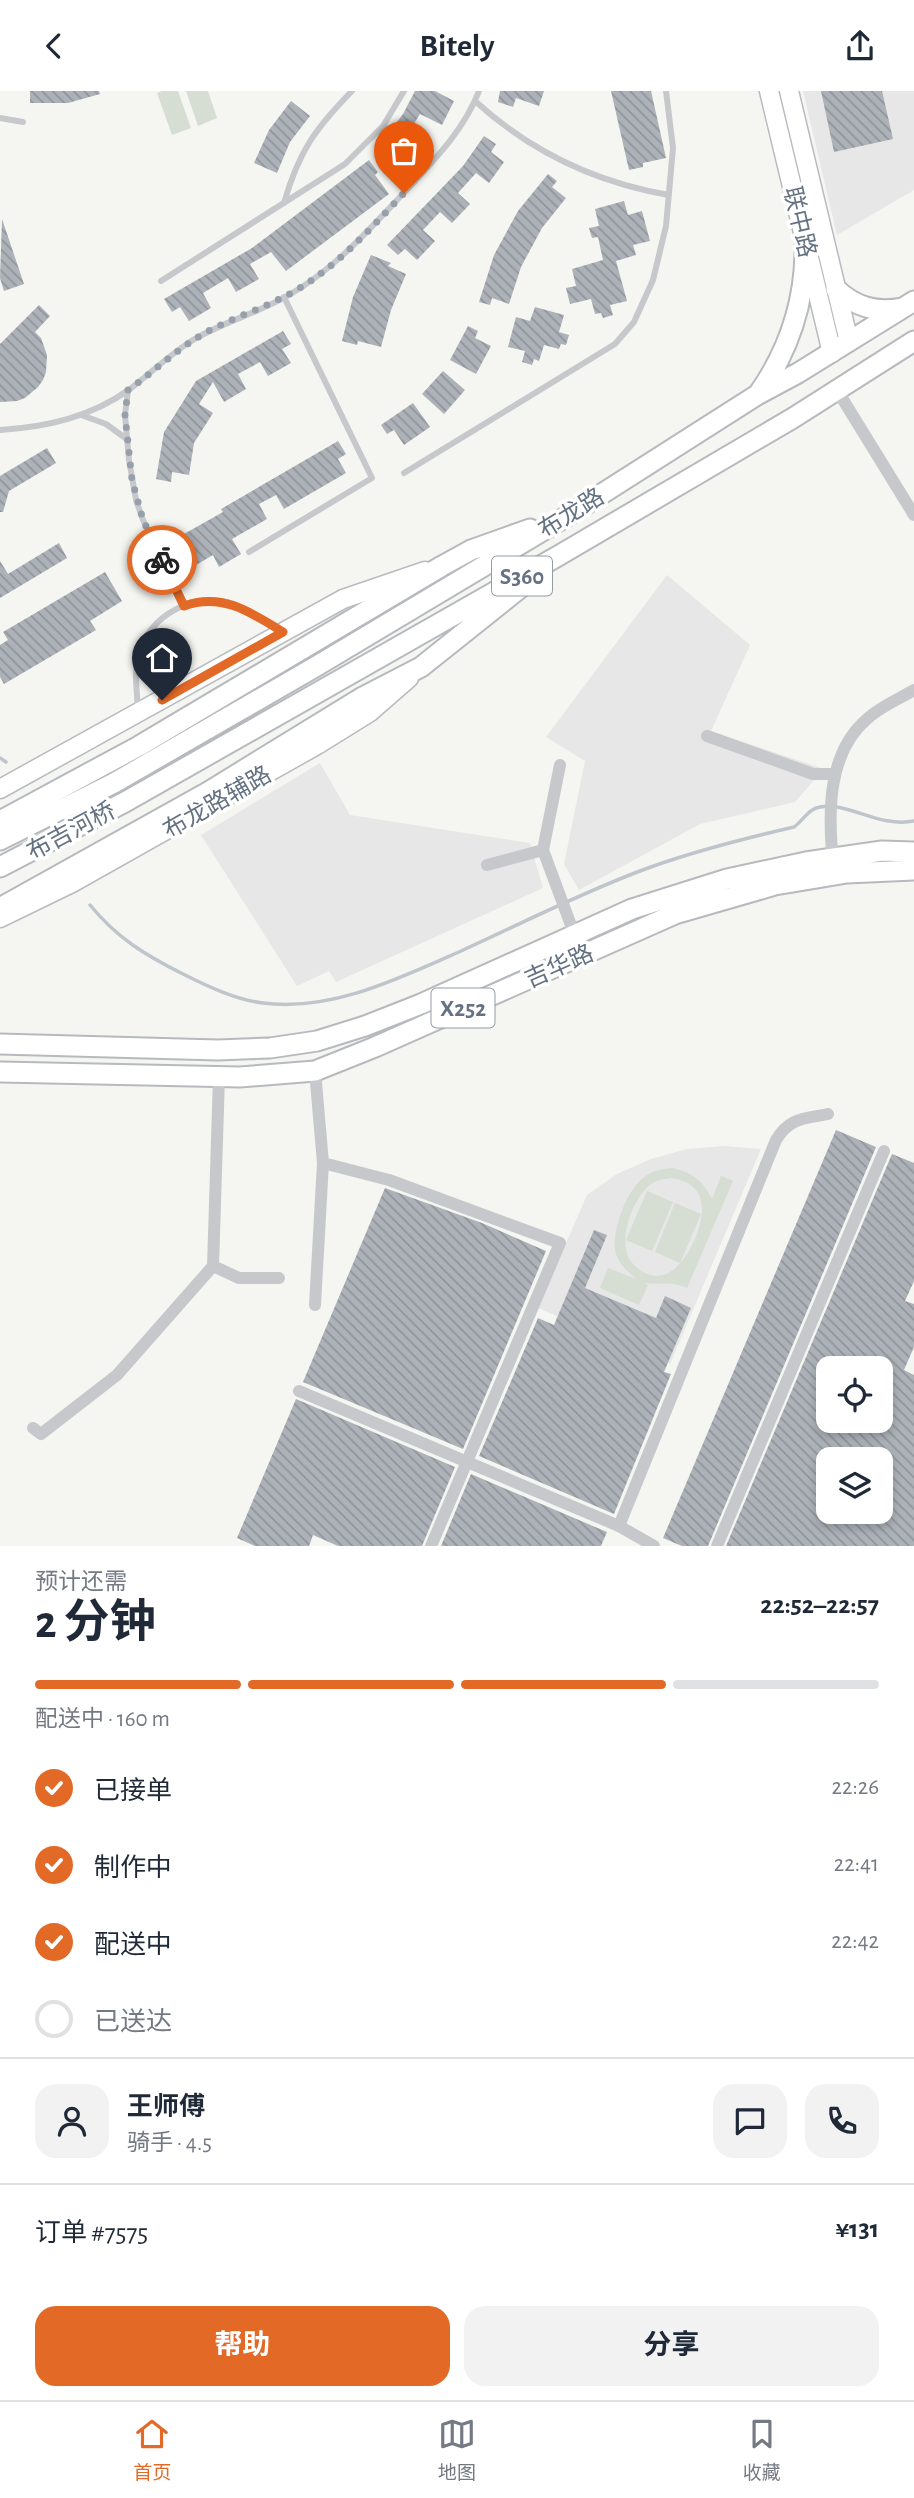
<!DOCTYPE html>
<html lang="zh">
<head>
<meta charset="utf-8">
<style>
  :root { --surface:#fff; --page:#f2f2f3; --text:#1f2937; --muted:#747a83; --line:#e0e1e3; --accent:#e26926 }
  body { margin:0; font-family:"Alegreya Sans","Noto Sans SC",sans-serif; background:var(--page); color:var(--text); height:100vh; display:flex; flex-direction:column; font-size:26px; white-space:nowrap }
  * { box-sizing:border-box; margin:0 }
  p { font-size:23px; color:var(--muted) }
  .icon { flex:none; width:38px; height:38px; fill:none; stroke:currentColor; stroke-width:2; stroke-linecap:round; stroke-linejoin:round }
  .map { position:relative; height:1455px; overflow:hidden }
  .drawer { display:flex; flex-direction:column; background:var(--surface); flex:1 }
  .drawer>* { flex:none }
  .controls { position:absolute; left:816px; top:1265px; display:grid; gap:14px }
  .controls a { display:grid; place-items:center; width:77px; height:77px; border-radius:14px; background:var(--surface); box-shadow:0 4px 10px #0003; font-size:35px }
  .pin { position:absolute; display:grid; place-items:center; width:60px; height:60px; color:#fff; margin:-72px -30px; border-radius:50% 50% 50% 0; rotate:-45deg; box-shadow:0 0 7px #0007 }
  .pin .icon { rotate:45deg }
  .courier { position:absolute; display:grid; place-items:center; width:70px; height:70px; margin:-35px; border:5px solid #e26926; border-radius:50%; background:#fff; color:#222; box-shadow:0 2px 9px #0007 }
  .head em { font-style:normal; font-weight:700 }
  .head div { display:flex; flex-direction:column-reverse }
  .head { display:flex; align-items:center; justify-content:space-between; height:119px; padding:0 35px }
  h1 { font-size:46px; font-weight:700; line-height:52px }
  .bar { display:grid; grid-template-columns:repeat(4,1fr); gap:10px 7px; align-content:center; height:84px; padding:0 35px }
  .bar i { height:9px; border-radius:5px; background:var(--line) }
  .bar .active { background:var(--accent) }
  .bar p { grid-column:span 4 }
  .line { display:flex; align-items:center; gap:18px; padding:0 35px; border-top:2px solid var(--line) }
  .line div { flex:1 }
  .round { display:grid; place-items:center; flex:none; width:74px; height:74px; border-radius:21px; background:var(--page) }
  ol { padding:0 35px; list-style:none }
  li { display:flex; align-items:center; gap:21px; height:77px }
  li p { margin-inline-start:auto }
  li .icon { padding:7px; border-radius:50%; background:var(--accent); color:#fff; stroke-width:4 }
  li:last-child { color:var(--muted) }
  li i { width:38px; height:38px; border:4px solid var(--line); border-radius:50% }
  .action { display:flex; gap:14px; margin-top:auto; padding:14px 35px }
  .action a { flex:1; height:80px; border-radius:21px; background:var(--accent); color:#fff; font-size:28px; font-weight:700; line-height:80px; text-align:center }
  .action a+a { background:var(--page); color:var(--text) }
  header { display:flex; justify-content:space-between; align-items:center; height:91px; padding:0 35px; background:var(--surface); font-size:32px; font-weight:700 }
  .dock { display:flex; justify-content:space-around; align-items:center; height:98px; border-top:2px solid var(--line); background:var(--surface); font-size:19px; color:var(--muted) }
  .dock a { display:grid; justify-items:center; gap:4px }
  .dock .active { color:var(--accent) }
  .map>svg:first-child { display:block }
  .built { fill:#e6e7e6 }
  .pitch { fill:#d6ddd3; fill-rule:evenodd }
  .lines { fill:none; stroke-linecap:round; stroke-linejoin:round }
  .stream { stroke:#bec6cb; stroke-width:3.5 }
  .building { fill:url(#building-back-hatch); fill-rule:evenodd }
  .secondary-casing { stroke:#b8bbc0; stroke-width:21 }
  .primary-casing { stroke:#b6b9be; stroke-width:23 }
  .lane { stroke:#c6c8cc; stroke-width:6 }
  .street { stroke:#c6c8cc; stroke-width:12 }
  .secondary { stroke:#fff; stroke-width:18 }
  .primary { stroke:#fff; stroke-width:19 }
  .done { stroke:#97a0aa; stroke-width:7; stroke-dasharray:0 12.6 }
  .route { stroke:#e26926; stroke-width:9 }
  .labels { text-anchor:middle; stroke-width:7; stroke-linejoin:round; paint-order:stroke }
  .shield { fill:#fff; stroke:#939ca8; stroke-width:2 }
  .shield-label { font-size:23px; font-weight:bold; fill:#657283 }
  .street-label { font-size:24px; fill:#657283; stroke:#fff }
</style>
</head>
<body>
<header><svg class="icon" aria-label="back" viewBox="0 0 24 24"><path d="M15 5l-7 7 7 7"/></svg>Bitely<svg class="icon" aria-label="share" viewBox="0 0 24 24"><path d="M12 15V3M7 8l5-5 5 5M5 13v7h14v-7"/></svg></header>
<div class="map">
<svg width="914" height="1455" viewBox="0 0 914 1455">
  <defs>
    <pattern id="building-back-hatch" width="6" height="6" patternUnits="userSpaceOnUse" patternTransform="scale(1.75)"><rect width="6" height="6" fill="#acb2b8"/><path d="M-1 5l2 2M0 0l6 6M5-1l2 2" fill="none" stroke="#90959b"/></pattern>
  </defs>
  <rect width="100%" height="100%" fill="#f5f6f2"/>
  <path class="built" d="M803,0H914V99L837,144Z
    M667,484L750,554L711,640L824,678L795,711L700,733L579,799L564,773L585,670L546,646Z
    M320,672L350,724L530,752L543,797L336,891L329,880L297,895L201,744Z
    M724,1055L761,1058L670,1273L538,1217L587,1104L617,1083L651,1068L687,1058Z"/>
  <path class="pitch" d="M162,0H178L191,37L172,44L157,2Z
    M186,0H208L217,27L198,35Z
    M672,1077C692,1081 703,1090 712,1108L721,1085L733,1090L687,1197C671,1190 662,1194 645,1192L648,1194L639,1214L600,1197L608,1177L636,1188C628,1181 620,1174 616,1163C610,1143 626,1101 642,1088C651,1080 661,1078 672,1077ZM671,1087C708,1092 706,1121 695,1148C684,1173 662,1201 634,1174C614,1155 632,1107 651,1093C657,1089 664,1088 671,1087Z
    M647,1100L673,1111L652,1160L626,1149Z
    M675,1112L701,1123L680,1172L655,1161Z"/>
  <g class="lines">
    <path class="stream" d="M0,667L6,671
      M90,814C117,847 145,864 183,883C207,895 236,909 263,912C331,921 400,887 461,860C520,833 579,803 640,780C690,761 742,748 794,736C802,731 809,717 820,716C849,711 879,737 914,730"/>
  </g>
  <path class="building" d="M30,0H99L100,3L68,12H30Z
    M415,0H435L454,10L442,34L420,23L410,39L429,53L410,80L390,65L388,68L376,59L403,23Z
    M500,0H544L539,15L516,7L513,16L498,11Z
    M611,0H651L666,67L643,72V76L629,79Z
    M821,0H882L893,48L834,61Z
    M291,10L310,25L290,51L277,82L254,72L269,39Z
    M484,45L496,53L491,61L504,71L489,92L476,82L458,102L470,113L452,132L440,121L423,139L435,150L417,169L405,158L398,164L387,154L463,75Z
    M369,69L378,81L375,84L389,103L286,180L271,161L250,173L259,188L236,201L228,187L203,202L211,217L189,230L180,216L172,221L164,208L252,157Z
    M548,83L557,90L552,96L566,107L542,137L521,176L509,213L492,207L490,214L479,211L494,164L518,120Z
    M624,110L628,124L642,120L650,150L633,154L636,164L616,170L627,210L610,214L613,224L603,227L601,222L595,223L591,208L570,213L566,197L576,195L572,178L603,169L598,146L592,147L589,137L599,135L595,118Z
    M2,128L24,193L4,200L0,187Z
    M371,164L391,172L388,175L406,183L391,219L381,256L358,250L357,254L342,250L353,206Z
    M39,214L50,225L35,241L41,247L47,264L46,281L43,289L38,296L25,307L17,310L0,311V253Z
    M535,216L564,224L559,241L569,244L566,254L561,253L559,258L544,254L539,270L534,268L532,274L522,271L525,260L508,256L516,226L530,230Z
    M468,235L478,240L475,247L491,255L476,283L450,269Z
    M283,240L291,253L282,258L291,272L268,285L260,271L238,283L246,298L224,311L213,291L199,313L213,322L194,352L189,384L172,381L171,391L156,388L164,341L196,290Z
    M443,280L465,299L444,323L422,303Z
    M413,312L430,336L404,354L394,339L387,343L381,334Z
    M338,350L346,363L338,368L346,382L284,418L276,404L259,413L267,428L232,448L241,463L219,476L213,464L196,474L190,465L179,472L168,452L223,421L221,418Z
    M47,357L56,372L9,400L3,421H0V385Z
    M59,452L67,467L0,507V470L8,483Z
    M105,481L122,510L90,530L96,539L4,593L0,586V554L8,549L3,541Z
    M836,1039L876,1056L708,1455H682L663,1447Z
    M892,1063L914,1072V1190L905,1210L914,1213V1256L904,1279L914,1284V1455H726ZM828,1270L845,1278H880V1340L857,1330H828ZM828,1368H880V1398L888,1402L880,1421H852L847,1432L817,1419L828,1393Z
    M385,1097L482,1132L546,1160L463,1358L303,1291Z
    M594,1139L607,1144L585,1197L656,1227L665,1205L691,1217L664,1281L671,1283L614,1423L479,1365L538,1227L554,1234Z
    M296,1308L455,1376L422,1455H338L313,1444L309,1455H255L237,1447Z
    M471,1383L607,1441L601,1455H441Z"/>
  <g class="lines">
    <g class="secondary-casing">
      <path id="secondary" d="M769,0L832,262
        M789,0L849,251
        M0,698L343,508L425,480
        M0,827L72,792L317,654L370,621L409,587"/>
    </g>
    <g class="primary-casing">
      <path id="primary" d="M836,198C855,216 876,222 902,217
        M759,302C791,256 806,207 805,152
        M0,730L139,655L442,475L471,459L530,438
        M0,749L114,692L315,576L564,427L757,304L798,282L914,210
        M0,776L125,711L558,465L793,327L914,250
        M0,817L208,701L361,607L421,576L525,493
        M0,953L218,959L270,957L317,950L365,935L421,913L632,818L727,788L806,771L882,760L914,761
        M0,981L240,986L315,980L375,956L675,823L775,794L847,782L914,779"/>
    </g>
    <path class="lane" d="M475,10C531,61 594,91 669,104
      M0,27L23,31
      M284,112C299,60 315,38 352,0
      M161,190L345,73L383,35L404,0
      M128,299L125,324L129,369L136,409L143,429L184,515
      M81,324L106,333L128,349
      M0,339C47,336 91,326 130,298C151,282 170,263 193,249C223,231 258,222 289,204C333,179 366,142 400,106C430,73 463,42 479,0
      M404,382L615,253L634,231L653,189L666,135L673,57L666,0
      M249,461L372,387L284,206
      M138,619C137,600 134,582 138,564C148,525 195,499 234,513C251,520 266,531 282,540"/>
    <path class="street" d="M837,299L914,424
      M707,645L813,683H835
      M560,674L543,759L575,845
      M833,772C828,723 827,662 867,628C880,616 899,608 914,599
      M487,774L543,759
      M323,1072L389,1089L560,1152L431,1455
      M213,1175L239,1187H279
      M315,1214L323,1072L315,980
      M299,1300L619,1435L654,1455
      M33,1337L41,1343L117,1284L213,1175L219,986
      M619,1435L776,1049C790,1026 804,1028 828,1023
      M717,1455L884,1060"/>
    <use href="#secondary" class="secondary"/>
    <use href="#primary" class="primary"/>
  </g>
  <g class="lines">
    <path class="done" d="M162,469L143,429L132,389L125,324L128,299C156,279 179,256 210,239C242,223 276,213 306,193C344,168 373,135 404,102"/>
    <path class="route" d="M162,469L184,515C222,501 252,522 283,541L162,609"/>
  </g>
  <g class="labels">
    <g class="shield">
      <rect x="492" y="465.5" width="60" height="39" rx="5"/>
      <rect x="431.5" y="897.5" width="63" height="39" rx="5"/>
    </g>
    <g class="shield-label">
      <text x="522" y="493">S360</text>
      <text x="463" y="925">X252</text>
    </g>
    <g class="street-label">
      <text transform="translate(800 131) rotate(77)" y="8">联中路</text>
      <text transform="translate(571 422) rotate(-32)" y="8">布龙路</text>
      <text transform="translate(217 711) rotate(-30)" y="8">布龙路辅路</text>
      <text transform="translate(71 740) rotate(-28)" y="8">布吉河桥</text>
      <text transform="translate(559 875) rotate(-24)" y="8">吉华路</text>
    </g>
  </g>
</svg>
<div class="controls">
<a><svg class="icon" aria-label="locate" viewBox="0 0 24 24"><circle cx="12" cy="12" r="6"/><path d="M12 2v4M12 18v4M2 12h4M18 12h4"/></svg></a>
<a><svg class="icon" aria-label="layers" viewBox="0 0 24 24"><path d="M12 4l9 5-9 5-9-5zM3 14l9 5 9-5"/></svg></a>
</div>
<div class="pin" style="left:404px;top:102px;background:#ea580c"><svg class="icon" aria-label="bag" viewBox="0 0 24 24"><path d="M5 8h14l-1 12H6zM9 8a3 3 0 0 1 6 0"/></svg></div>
<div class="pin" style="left:162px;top:609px;background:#1f2937"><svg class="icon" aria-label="home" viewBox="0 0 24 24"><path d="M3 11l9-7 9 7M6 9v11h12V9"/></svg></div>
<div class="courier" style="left:162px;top:469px"><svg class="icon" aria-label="bike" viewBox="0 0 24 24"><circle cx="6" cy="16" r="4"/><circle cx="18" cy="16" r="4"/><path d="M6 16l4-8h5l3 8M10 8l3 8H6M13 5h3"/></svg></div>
</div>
<section class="drawer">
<div class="head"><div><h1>2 分钟</h1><p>预计还需</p></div><em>22:52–22:57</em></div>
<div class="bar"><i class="active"></i><i class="active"></i><i class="active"></i><i></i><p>配送中 · 160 m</p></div>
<ol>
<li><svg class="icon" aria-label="check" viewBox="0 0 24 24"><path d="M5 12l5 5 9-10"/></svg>已接单<p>22:26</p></li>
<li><svg class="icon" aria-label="check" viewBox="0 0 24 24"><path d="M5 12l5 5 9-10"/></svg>制作中<p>22:41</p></li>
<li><svg class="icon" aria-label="check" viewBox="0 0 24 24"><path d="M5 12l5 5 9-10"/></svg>配送中<p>22:42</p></li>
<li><i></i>已送达</li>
</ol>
<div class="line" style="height:126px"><a class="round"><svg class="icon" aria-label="person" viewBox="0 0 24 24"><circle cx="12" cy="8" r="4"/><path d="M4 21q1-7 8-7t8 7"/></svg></a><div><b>王师傅</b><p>骑手 · 4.5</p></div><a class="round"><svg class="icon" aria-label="chat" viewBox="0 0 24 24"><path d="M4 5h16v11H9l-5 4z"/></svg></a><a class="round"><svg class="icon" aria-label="phone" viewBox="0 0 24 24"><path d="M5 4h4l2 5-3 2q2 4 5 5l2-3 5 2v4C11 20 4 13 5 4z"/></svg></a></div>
<div class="line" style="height:91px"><div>订单 #7575</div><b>¥131</b></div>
<div class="action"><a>帮助</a><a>分享</a></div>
</section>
<nav class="dock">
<a class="active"><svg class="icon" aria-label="home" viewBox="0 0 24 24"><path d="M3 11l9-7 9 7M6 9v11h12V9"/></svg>首页</a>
<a><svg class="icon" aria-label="map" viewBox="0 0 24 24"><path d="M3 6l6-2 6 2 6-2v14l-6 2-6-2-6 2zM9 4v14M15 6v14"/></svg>地图</a>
<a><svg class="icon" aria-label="saved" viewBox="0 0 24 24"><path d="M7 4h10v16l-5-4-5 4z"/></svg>收藏</a>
</nav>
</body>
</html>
